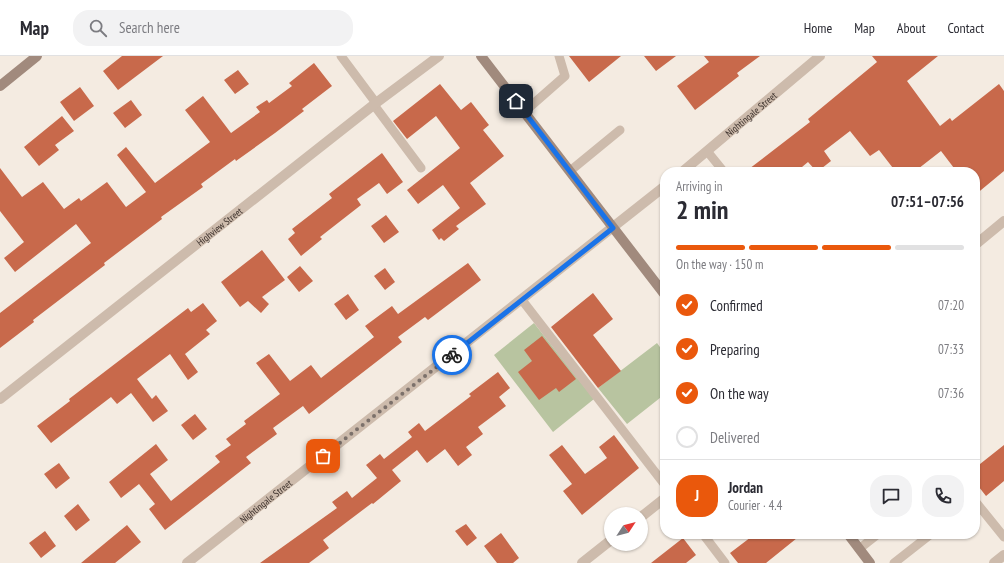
<!DOCTYPE html>
<html lang="en">
<head>
<meta charset="utf-8">
<style>
  :root { --surface:#fff; --page:#f2f2f3; --text:#2b2b33; --muted:#7c7c81; --line:#e1e1e2; --accent:#ea580c }
  body { margin:0; font-family:"PT Sans Narrow",sans-serif; background:var(--page); color:var(--text); height:100vh; display:flex; flex-direction:column; font-size:15px; white-space:nowrap }
  * { box-sizing:border-box; margin:0 }
  p { font-size:13px; color:var(--muted) }
  .icon { flex:none; width:22px; height:22px; fill:none; stroke:currentColor; stroke-width:2; stroke-linecap:round; stroke-linejoin:round }
  .map { position:relative; flex:1; overflow:hidden }
  .sheet { position:absolute; left:660px; top:111px; width:320px; height:372px; display:flex; flex-direction:column; background:var(--surface); border-radius:16px; box-shadow:0 1px 3px #0004 }
  .sheet>* { flex:none }
  .needle { width:26px; rotate:54deg }
  .buttons { position:absolute; left:604px; top:451px; display:grid; gap:8px }
  .buttons a { display:grid; place-items:center; width:44px; height:44px; border-radius:50%; background:var(--surface); box-shadow:0 1px 3px #0004; font-size:20px }
  .pin { position:absolute; display:grid; place-items:center; width:34px; height:34px; color:#fff; margin:-17px; border-radius:8px; box-shadow:0 2px 6px #0006 }
  .courier { position:absolute; display:grid; place-items:center; width:40px; height:40px; margin:-20px; border:3px solid #1a73e8; border-radius:50%; background:#fff; color:#222; box-shadow:0 1px 5px #0007 }
  .head em { font-style:normal; font-weight:700 }
  .head div { display:flex; flex-direction:column-reverse }
  .head { display:flex; align-items:center; justify-content:space-between; height:68px; padding:0 16px }
  h1 { font-size:26px; font-weight:700; line-height:30px }
  .bar { display:grid; grid-template-columns:repeat(4,1fr); gap:6px 4px; align-content:center; height:48px; padding:0 16px }
  .bar i { height:5px; border-radius:3px; background:var(--line) }
  .bar .on { background:var(--accent) }
  .bar p { grid-column:span 4 }
  .line { display:flex; align-items:center; gap:10px; padding:0 16px; border-top:1px solid var(--line) }
  .line div { flex:1 }
  .round { display:grid; place-items:center; flex:none; width:42px; height:42px; border-radius:16px; background:var(--page) }
  ol { padding:0 16px; list-style:none }
  li { display:flex; align-items:center; gap:12px; height:44px }
  li p { margin-inline-start:auto }
  li .icon { padding:4px; border-radius:50%; background:var(--accent); color:#fff; stroke-width:4 }
  li:last-child { color:var(--muted) }
  li i { width:22px; height:22px; border:2px solid var(--line); border-radius:50% }
  header { display:flex; align-items:center; gap:24px; box-sizing:border-box; height:56px; padding:0 20px; background:var(--surface); border-bottom:1px solid var(--line) }
  header strong { font-size:19px }
  nav { display:flex; gap:22px; margin-inline-start:auto; font-size:14px }
  .search { width:280px; height:36px; background:var(--page); display:flex; align-items:center; gap:10px; box-sizing:border-box; padding:0 14px; border-radius:16px; color:var(--muted); font-size:15px }
  .map>svg:first-child { display:block }
  .green { fill:#b8c4a0 }
  .building { fill:#c8694b }
  .lines { fill:none; stroke-linecap:round; stroke-linejoin:round }
  .lane { stroke:#cdbbac; stroke-width:9 }
  .street { stroke:#cdbbac; stroke-width:10 }
  .secondary { stroke:#a18a7d; stroke-width:10 }
  .done { stroke:#7c716b; stroke-width:4; stroke-dasharray:0 7.2 }
  .route { stroke:#1a73e8; stroke-width:5 }
  .labels { text-anchor:middle; stroke-width:3; stroke-linejoin:round; paint-order:stroke }
  .street-label { font-size:10px; fill:#3b302b; stroke:#fbf5ee }
</style>
</head>
<body>
<header>
<strong>Map</strong>
<div class="search"><svg class="icon" aria-label="search" viewBox="0 0 24 24"><circle cx="10" cy="10" r="6"/><path d="M15 15l6 6"/></svg>Search here</div>
<nav><a>Home</a><a>Map</a><a>About</a><a>Contact</a></nav>
</header>
<div class="map">
<svg width="1004" height="507" viewBox="0 0 1004 507">
  <rect width="100%" height="100%" fill="#f4ebe1"/>
  <path class="green" d="M534,267L594,343L553,376L494,299Z
    M657,287L665,298V338L627,368L598,332Z"/>
  <path class="building" d="M122,0H163L118,34L103,15Z
    M569,0H621L589,26Z
    M644,0H676L656,15Z
    M704,0H760L737,17L739,20L695,54L677,30L709,6Z
    M872,0H938L907,25L940,70L950,62L952,65L999,28L1004,35V115L975,139V116H957L941,95L914,116H896L879,94L870,100L850,75L824,95L831,105L817,116L808,106L796,116H745L810,66L808,63L877,6Z
    M314,7L332,30L302,53L304,55L275,77L236,105L235,103L201,128L203,131L161,161L162,163L104,207L105,209L33,264L34,266L0,292V257L91,187L76,168L15,216L4,202L24,186L0,155V112L22,141L43,126L64,153L79,142L81,145L107,126L126,151L146,136L117,99L126,91L155,127L210,86L185,54L203,40L231,77L260,56L256,51L267,44L269,47L292,30L289,27Z
    M238,14L249,28L235,38L224,24Z
    M440,28L461,54L471,46L489,69L483,74L504,100L470,127L486,148L456,170L459,173L444,185L441,182L439,184L432,174L460,152L443,129L418,148L407,134L460,92L436,60L407,83L393,65Z
    M80,31L94,50L74,65L60,46Z
    M131,44L142,59L125,72L113,57Z
    M62,60L74,75L55,89L59,94L39,110L24,91Z
    M382,97L403,126L387,138L379,127L357,143L361,149L320,181L322,183L301,200L288,183L295,177L292,173L332,142L329,138Z
    M386,159L399,176L384,187L371,170Z
    M262,194L285,224L262,241L269,248L261,257L248,245L240,251L221,226Z
    M468,207L481,224L428,264L425,261L398,281L402,286L309,358L303,350L273,372L277,378L246,401L251,407L165,474L149,453L155,448L139,428L121,442L109,426L156,388L168,404L150,418L171,445L220,406L215,400L231,389L226,383L246,368L244,365L280,338L256,307L269,298L290,325L311,309L321,322L374,281L365,270L392,250L398,258Z
    M300,210L313,225L299,236L287,221Z
    M385,212L395,226L385,234L374,220Z
    M593,237L613,263L593,279L621,315L598,332L551,271Z
    M348,238L359,254L346,264L334,248Z
    M203,247L217,265L206,274L210,278L185,298L198,316L188,324L170,298L137,323L152,343L156,339L168,355L153,366L131,337L117,348L111,341L51,387L37,370L70,345L69,343L188,252L191,256Z
    M542,280L576,323L559,336L556,332L539,344L518,316L532,305L524,294Z
    M498,316L510,332L499,341L506,350L478,371L483,378L466,391L472,399L458,410L445,393L427,407L417,394L392,414L401,425L373,448L372,447L323,484L329,492L309,507H260L337,452L332,446L347,435L352,442L377,422L366,409L380,398L384,403L412,381L408,376L419,367L425,375L471,340L469,338Z
    M195,358L207,373L193,384L181,369Z
    M614,379L639,412L582,459L563,435L572,428L549,399L562,389L585,418L607,402L599,391Z
    M1004,389V425L986,440L975,426V412Z
    M59,407L70,422L56,433L44,418Z
    M78,448L90,464L76,475L64,460Z
    M466,468L477,482L467,490L455,475Z
    M127,469L141,486L115,507H81Z
    M45,475L56,490L41,502L29,487Z
    M501,477L519,502L513,507H497L484,490Z
    M755,478H802L766,507H738L730,497Z
    M683,482L696,499L686,507H651Z"/>
  <g class="lines">
    <path class="lane" d="M341,0L376,47
      M374,49L421,112
      M524,56L565,20L559,0
      M707,95L724,116
      M570,115L620,74
      M522,244L665,429
      M975,445L1004,481
      M703,478L725,507
      M859,493L878,478
      M894,507L931,478"/>
    <g class="street">
      <path id="s1" d="M682,116L820,0"/>
      <path d="M975,189L1004,165"/>
      <path id="s2" d="M0,343L376,47L439,0"/>
      <path d="M641,461L665,442"/>
      <path id="s3" d="M187,507L665,130"/>
      <path d="M582,507L611,484"/>
      <path d="M994,507L1004,499"/>
    </g>
    <path class="secondary" d="M481,0L665,239
      M0,30L37,0
      M848,478L870,507"/>
  </g>
  <g class="lines">
    <path class="done" d="M323,400L452,299"/>
    <path class="route" d="M452,299L613,172L516,45"/>
  </g>
  <g class="labels">
    <g class="street-label">
      <text dy="4" stroke="none"><textPath href="#s1" startOffset="90">Nightingale Street</textPath></text>
      <text dy="4" stroke="none"><textPath href="#s2" startOffset="279">Highview Street</textPath></text>
      <text dy="4" stroke="none"><textPath href="#s3" startOffset="100">Nightingale Street</textPath></text>
    </g>
  </g>
</svg>
<div class="buttons">
<a><svg class="needle" viewBox="-14 -14 28 28"><path d="M0-13l5 13h-10z" fill="#e53935"/><path d="M0 13l5-13h-10z" fill="#7c7c81"/></svg></a>
</div>
<div class="pin" style="left:323px;top:400px;background:#ea580c"><svg class="icon" aria-label="bag" viewBox="0 0 24 24"><path d="M5 8h14l-1 12H6zM9 8a3 3 0 0 1 6 0"/></svg></div>
<div class="pin" style="left:516px;top:45px;background:#1f2937"><svg class="icon" aria-label="home" viewBox="0 0 24 24"><path d="M3 11l9-7 9 7M6 9v11h12V9"/></svg></div>
<div class="courier" style="left:452px;top:299px"><svg class="icon" aria-label="bike" viewBox="0 0 24 24"><circle cx="6" cy="16" r="4"/><circle cx="18" cy="16" r="4"/><path d="M6 16l4-8h5l3 8M10 8l3 8H6M13 5h3"/></svg></div>
<section class="sheet">
<div class="head"><div><h1>2 min</h1><p>Arriving in</p></div><em>07:51–07:56</em></div>
<div class="bar"><i class="on"></i><i class="on"></i><i class="on"></i><i></i><p>On the way · 150 m</p></div>
<ol>
<li><svg class="icon" aria-label="check" viewBox="0 0 24 24"><path d="M5 12l5 5 9-10"/></svg>Confirmed<p>07:20</p></li>
<li><svg class="icon" aria-label="check" viewBox="0 0 24 24"><path d="M5 12l5 5 9-10"/></svg>Preparing<p>07:33</p></li>
<li><svg class="icon" aria-label="check" viewBox="0 0 24 24"><path d="M5 12l5 5 9-10"/></svg>On the way<p>07:36</p></li>
<li><i></i>Delivered</li>
</ol>
<div class="line" style="height:72px"><b class="round" style="background:var(--accent);color:#fff">J</b><div><b>Jordan</b><p>Courier · 4.4</p></div><a class="round"><svg class="icon" aria-label="chat" viewBox="0 0 24 24"><path d="M4 5h16v11H9l-5 4z"/></svg></a><a class="round"><svg class="icon" aria-label="phone" viewBox="0 0 24 24"><path d="M5 4h4l2 5-3 2q2 4 5 5l2-3 5 2v4C11 20 4 13 5 4z"/></svg></a></div>
</section>
</div>
</body>
</html>
